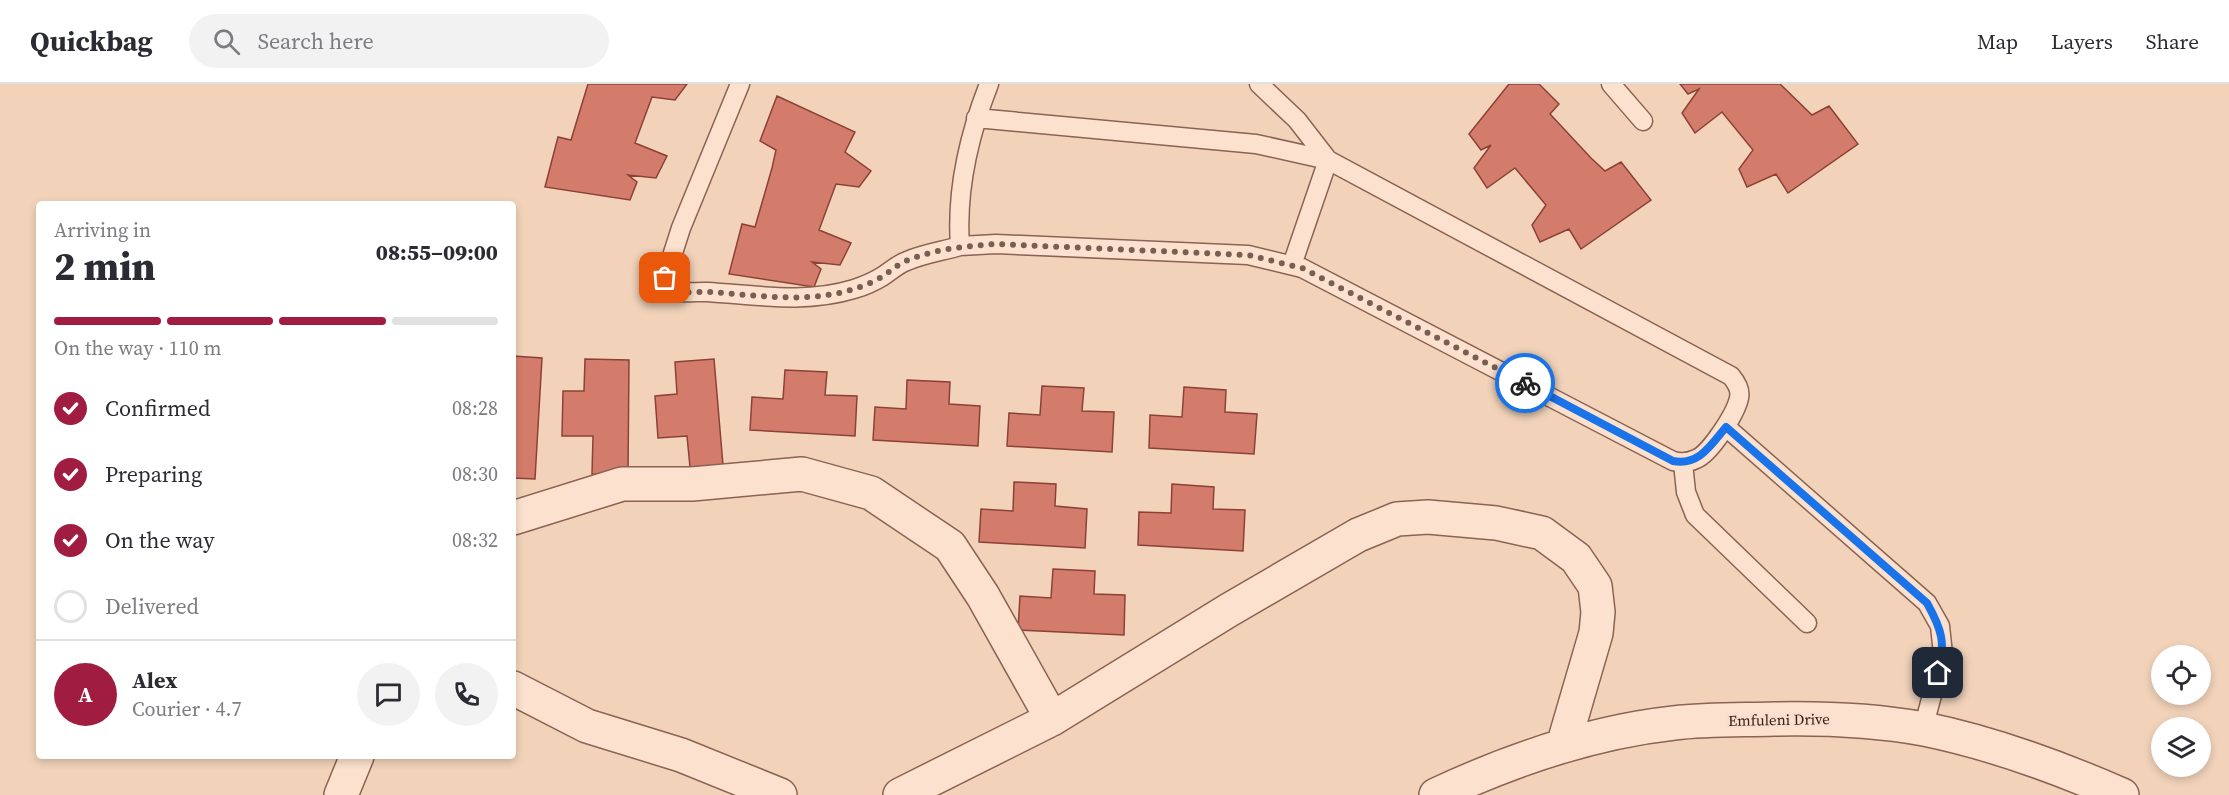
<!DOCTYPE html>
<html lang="en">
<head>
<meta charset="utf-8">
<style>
  :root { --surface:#fff; --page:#f2f2f3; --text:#2b2b33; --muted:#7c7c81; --line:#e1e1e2; --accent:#a01d41 }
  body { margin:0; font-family:"Source Serif 4",serif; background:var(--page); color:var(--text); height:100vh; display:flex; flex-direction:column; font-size:22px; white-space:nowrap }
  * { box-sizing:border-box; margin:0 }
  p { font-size:20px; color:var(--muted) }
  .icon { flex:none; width:33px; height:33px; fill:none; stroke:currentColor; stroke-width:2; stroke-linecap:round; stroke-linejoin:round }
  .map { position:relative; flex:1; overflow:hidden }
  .side { position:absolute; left:36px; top:117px; width:480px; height:558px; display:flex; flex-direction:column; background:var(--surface); border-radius:6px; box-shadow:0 3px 9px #0003 }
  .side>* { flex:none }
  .tools { position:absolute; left:2151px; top:561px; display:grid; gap:12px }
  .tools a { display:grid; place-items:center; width:60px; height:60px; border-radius:50%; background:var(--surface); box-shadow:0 3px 9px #0003; font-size:30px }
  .pin { position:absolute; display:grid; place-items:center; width:51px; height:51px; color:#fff; margin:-26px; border-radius:12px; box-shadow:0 3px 9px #0006 }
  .courier { position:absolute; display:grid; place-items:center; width:60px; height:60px; margin:-30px; border:4px solid #1a73e8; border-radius:50%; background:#fff; color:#222; box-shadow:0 2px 8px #0007 }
  .headline em { font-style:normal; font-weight:800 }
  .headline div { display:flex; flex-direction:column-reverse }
  .headline { display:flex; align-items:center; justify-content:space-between; height:102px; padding:0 18px }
  h1 { font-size:39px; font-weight:800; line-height:45px }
  .bar { display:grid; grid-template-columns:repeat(4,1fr); gap:9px 6px; align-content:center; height:72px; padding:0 18px }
  .bar i { height:8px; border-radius:4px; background:var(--line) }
  .bar .on { background:var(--accent) }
  .bar p { grid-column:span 4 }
  .line { display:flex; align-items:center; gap:15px; padding:0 18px; border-top:2px solid var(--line) }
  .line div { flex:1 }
  .round { display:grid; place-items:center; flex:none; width:63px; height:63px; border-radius:32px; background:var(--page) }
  ol { padding:0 18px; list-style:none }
  li { display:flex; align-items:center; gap:18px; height:66px }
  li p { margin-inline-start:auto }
  li .icon { padding:6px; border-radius:50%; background:var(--accent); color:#fff; stroke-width:4 }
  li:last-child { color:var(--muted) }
  li i { width:33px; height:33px; border:3px solid var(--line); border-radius:50% }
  header { display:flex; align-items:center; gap:36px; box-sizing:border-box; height:84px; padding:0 30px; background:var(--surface); border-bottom:2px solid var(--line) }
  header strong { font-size:28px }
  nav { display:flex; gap:33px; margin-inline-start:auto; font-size:21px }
  .search { width:420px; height:54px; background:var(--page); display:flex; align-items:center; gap:15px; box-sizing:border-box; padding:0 21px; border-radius:33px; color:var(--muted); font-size:22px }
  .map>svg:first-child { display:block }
  .building { fill:#d47c6c; stroke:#8c4136; stroke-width:1.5 }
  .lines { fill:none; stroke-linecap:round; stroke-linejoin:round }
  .service-casing { stroke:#8b6253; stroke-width:21 }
  .minor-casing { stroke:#8b6253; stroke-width:36 }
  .service { stroke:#fce2ce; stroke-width:18 }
  .minor { stroke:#fce2ce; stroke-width:33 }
  .done { stroke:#795f51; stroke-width:6; stroke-dasharray:0 10.8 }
  .route { stroke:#1a73e8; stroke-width:8 }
  .labels { text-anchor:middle; stroke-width:4.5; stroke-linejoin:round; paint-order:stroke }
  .street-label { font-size:15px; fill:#382019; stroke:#f9dfcb }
</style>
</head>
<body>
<header>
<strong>Quickbag</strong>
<div class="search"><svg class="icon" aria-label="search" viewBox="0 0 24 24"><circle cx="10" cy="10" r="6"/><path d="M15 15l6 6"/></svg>Search here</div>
<nav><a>Map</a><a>Layers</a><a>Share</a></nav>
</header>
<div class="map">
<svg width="2229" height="711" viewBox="0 0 2229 711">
  <rect width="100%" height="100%" fill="#f2d3ba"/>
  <path class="building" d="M588,0H687L675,16L652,13L635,59L667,72L656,94L628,91L637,98L630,116L545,103L558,53L571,56Z
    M1509,0H1539L1559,20L1550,30L1591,74L1605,87L1621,78L1651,116L1581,165L1569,145L1540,158L1532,141L1546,121L1515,84L1487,104L1474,84L1491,61L1481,66L1469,50Z
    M1680,0H1780L1812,31L1829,22L1858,60L1788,109L1776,90L1747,103L1739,85L1753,66L1722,28L1695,49L1682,29L1699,5L1688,10Z
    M777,12L855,48L845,68L871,87L859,103L836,100L819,146L851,159L840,181L812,178L821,185L814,203L729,190L742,140L755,143L772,84L776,66L760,57Z
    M513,272L542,274L535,395L513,394Z
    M585,275L629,276L628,391L592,390L593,352H562L563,307H584Z
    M714,275L723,381L690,383L687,352L658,354L655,312L677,310L675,278Z
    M785,286L827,288L825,311L857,312L855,352L750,346L752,313L783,315Z
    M907,296L950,298L949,320L980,322L978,362L873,356L875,323L906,325Z
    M1042,302L1084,304L1082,327L1114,328L1112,368L1007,362L1009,329L1040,331Z
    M1184,303L1226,306L1225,328L1257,330L1254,370L1149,364L1150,331L1182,333Z
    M1014,398L1056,400L1055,422L1087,425L1085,464L979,458L981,425L1013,427Z
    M1172,400L1214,403L1213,425L1245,426L1243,467L1138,461L1139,428L1171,429Z
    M1053,485L1095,487L1094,510L1125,511L1124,551L1018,546L1020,512L1051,514Z"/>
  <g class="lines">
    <g class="service-casing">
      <path id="service" d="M740,0L681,144L665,194C664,214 694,207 707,208C757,211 805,220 854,205C864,202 875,197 883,192C891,187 898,180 907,177C923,170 943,167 960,162
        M1259,0L1297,36L1328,76L1292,181
        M1611,0L1643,37
        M976,34L1256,60L1328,76L1731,292C1736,298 1741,306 1739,314C1736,329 1710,370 1696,375C1688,379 1681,379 1673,377L1302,184L1248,171L996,160L960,162C956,107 969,51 989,0
        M1726,343L1927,519L1940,542L1943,570L1923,645
        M1683,379L1686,408L1695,431L1807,539"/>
    </g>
    <g class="minor-casing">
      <path id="minor" d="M513,434L622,400H692L802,390L871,409L950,462L983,512L1052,635
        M513,604L587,642L681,671L780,711
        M341,711L357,672
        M900,711L1052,635L1229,526L1358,451L1397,435L1428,433L1496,439L1542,449L1576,474L1595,502L1598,528L1596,549L1563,662
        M1436,711C1511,676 1591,648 1674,639C1707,635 1741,636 1774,635C1825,634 1874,636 1924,645C1993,659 2058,683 2122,711"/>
    </g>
    <use href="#service" class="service"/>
    <use href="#minor" class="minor"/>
  </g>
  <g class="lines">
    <path class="done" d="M665,194V201C675,212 695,207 709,208C757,211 806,220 854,205C864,202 875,197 883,192C891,187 898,180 906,177C934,165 966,162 996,160L1248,171L1302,184L1525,299"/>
    <path class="route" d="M1525,299L1673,377C1699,382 1711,361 1726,343L1927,519C1942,546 1946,559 1938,589"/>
  </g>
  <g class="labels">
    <g class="street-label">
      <text transform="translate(1779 636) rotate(-1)" y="5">Emfuleni Drive</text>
    </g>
  </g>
</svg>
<div class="tools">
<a><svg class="icon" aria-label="locate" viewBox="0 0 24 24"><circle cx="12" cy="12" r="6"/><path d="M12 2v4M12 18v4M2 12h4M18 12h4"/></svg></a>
<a><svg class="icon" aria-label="layers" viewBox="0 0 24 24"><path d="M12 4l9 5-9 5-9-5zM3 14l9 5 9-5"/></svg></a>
</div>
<div class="pin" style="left:665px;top:194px;background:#ea580c"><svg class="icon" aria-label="bag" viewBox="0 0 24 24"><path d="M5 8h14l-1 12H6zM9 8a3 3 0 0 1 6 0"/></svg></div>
<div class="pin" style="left:1938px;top:589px;background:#1f2937"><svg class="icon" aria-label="home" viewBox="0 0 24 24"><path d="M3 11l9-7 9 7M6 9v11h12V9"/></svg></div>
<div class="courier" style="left:1525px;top:299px"><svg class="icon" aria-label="bike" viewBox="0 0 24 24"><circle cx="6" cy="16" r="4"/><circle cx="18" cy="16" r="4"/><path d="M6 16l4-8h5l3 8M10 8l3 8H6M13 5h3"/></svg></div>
<section class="side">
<div class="headline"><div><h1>2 min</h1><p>Arriving in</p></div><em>08:55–09:00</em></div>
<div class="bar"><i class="on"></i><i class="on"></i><i class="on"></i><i></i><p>On the way · 110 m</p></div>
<ol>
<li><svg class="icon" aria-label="check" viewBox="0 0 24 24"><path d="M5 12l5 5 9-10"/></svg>Confirmed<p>08:28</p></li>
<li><svg class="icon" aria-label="check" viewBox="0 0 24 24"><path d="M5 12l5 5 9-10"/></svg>Preparing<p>08:30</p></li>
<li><svg class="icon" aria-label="check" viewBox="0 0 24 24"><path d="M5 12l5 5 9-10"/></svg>On the way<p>08:32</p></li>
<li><i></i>Delivered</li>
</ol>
<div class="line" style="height:108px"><b class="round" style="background:var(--accent);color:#fff">A</b><div><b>Alex</b><p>Courier · 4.7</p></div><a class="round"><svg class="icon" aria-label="chat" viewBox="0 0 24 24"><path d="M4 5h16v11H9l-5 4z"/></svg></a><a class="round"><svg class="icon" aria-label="phone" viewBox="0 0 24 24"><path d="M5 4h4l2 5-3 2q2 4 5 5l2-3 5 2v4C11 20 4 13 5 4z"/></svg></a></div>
</section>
</div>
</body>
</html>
